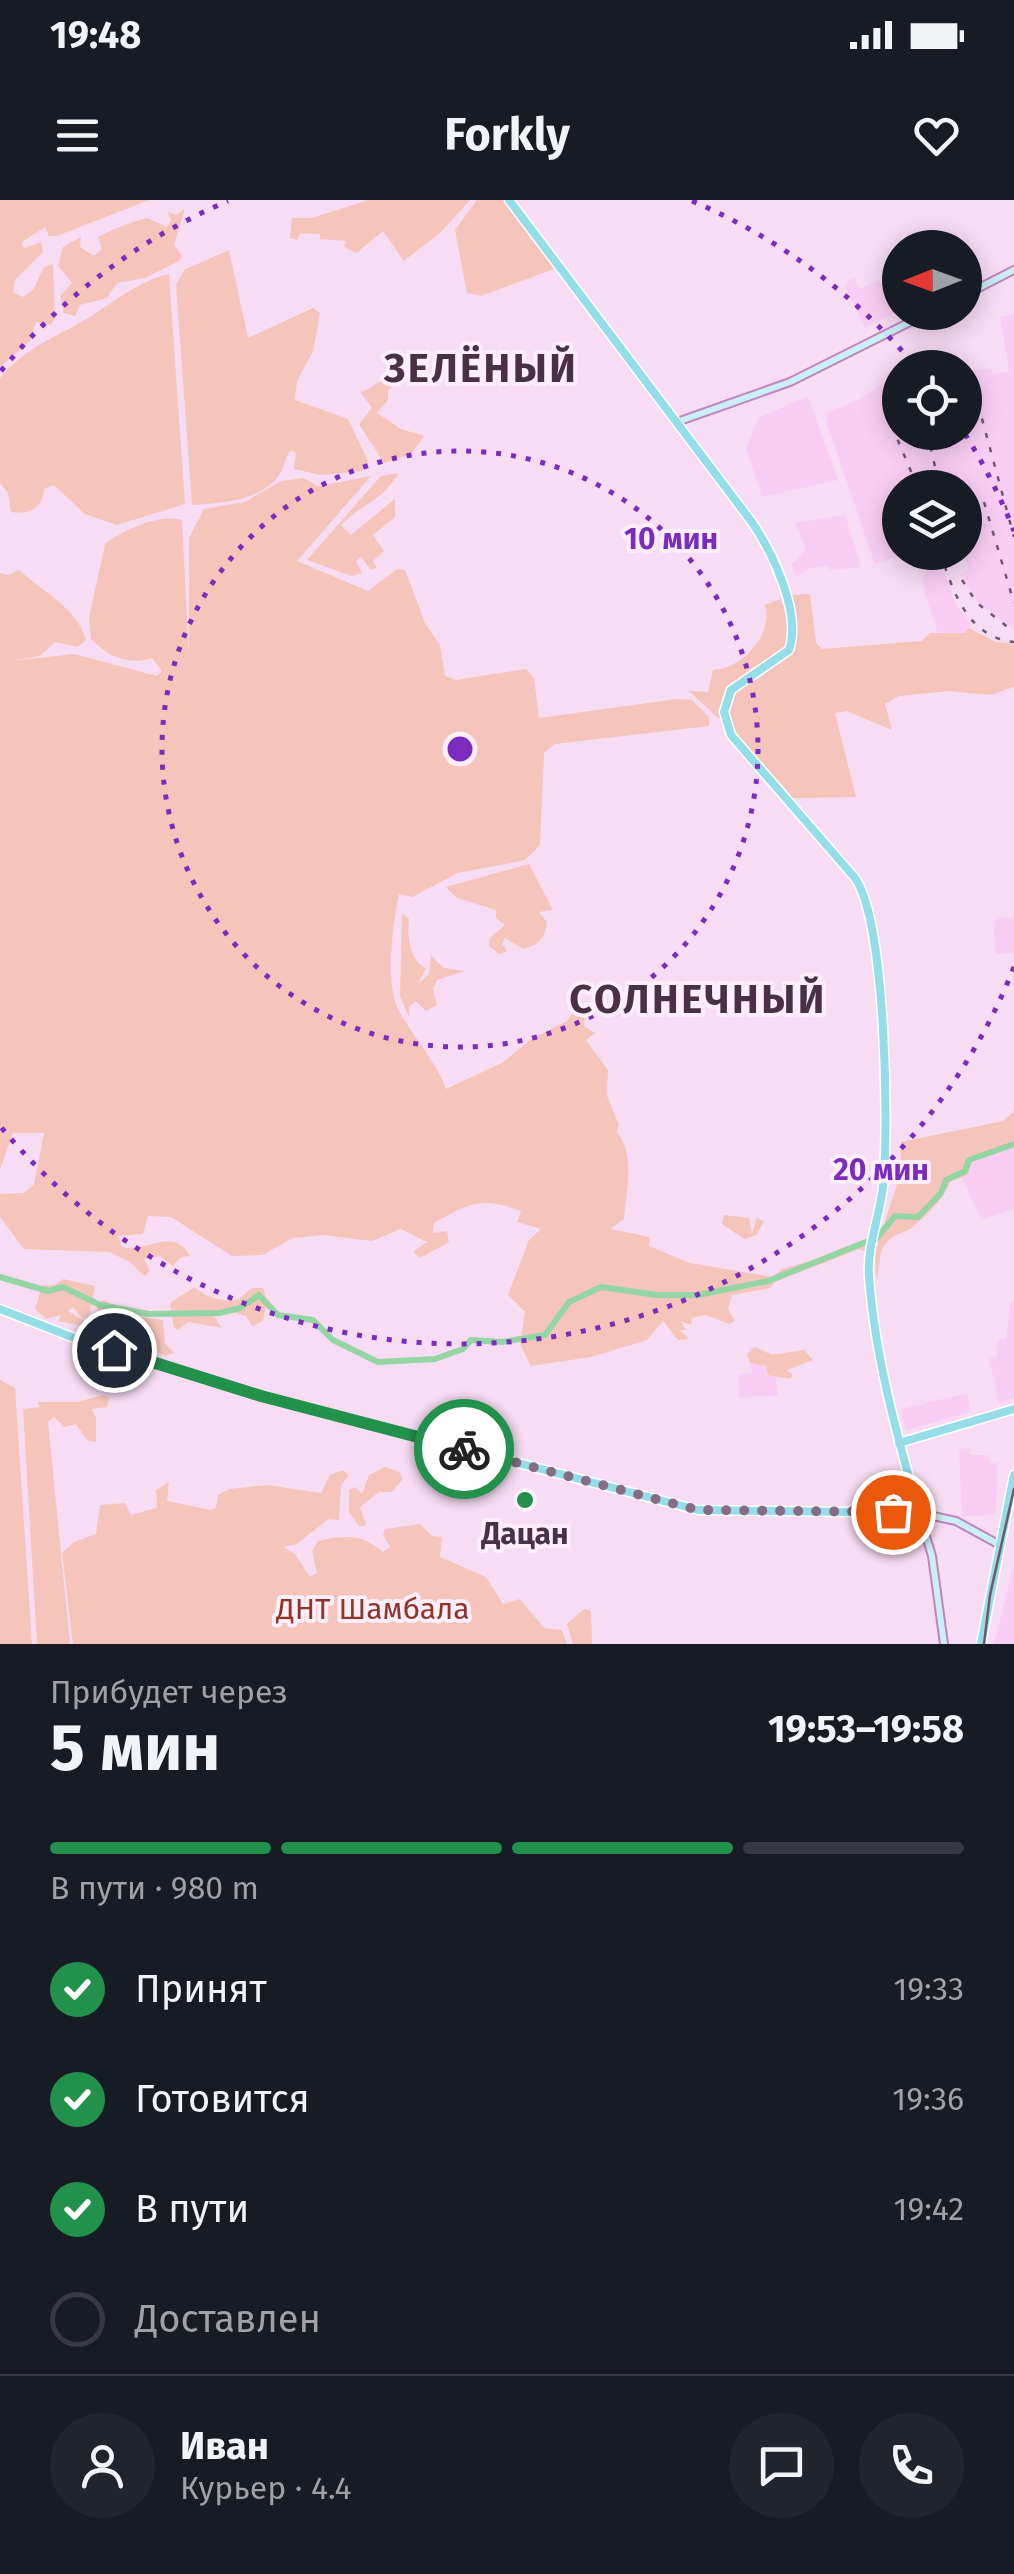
<!DOCTYPE html>
<html lang="ru">
<head>
<meta charset="utf-8">
<style>
  :root { --surface:#171b24; --page:#20242c; --text:#f1f3f6; --muted:#9ea1a6; --line:#363941; --accent:#22914b }
  body { margin:0; font-family:"Fira Sans",sans-serif; background:var(--page); color:var(--text); height:100vh; display:flex; flex-direction:column; font-size:38px; white-space:nowrap }
  * { box-sizing:border-box; margin:0 }
  p { font-size:32px; color:var(--muted) }
  .icon { flex:none; width:55px; height:55px; fill:none; stroke:currentColor; stroke-width:2; stroke-linecap:round; stroke-linejoin:round }
  .map { position:relative; height:1444px; overflow:hidden }
  .sheet { display:flex; flex-direction:column; background:var(--surface); flex:1 }
  .sheet>* { flex:none }
  .needle { width:65px; rotate:269deg }
  .buttons { position:absolute; left:882px; top:30px; display:grid; gap:20px }
  .buttons a { display:grid; place-items:center; width:100px; height:100px; border-radius:50%; background:var(--surface); box-shadow:0 5px 25px #0003; font-size:50px }
  .pin { position:absolute; display:grid; place-items:center; width:85px; height:85px; color:#fff; margin:-42px; border:5px solid #fff; border-radius:50%; box-shadow:0 2px 10px #0007 }
  .courier { position:absolute; display:grid; place-items:center; width:100px; height:100px; margin:-50px; border:8px solid #22914b; border-radius:50%; background:#fff; color:#222; box-shadow:0 2px 12px #0007 }
  .overview em { font-style:normal; font-weight:700 }
  .overview div { display:flex; flex-direction:column-reverse }
  .overview { display:flex; align-items:center; justify-content:space-between; height:170px; padding:0 50px }
  h1 { font-size:65px; font-weight:700; line-height:75px }
  .bar { display:grid; grid-template-columns:repeat(4,1fr); gap:15px 10px; align-content:center; height:120px; padding:0 50px }
  .bar i { height:12px; border-radius:8px; background:var(--line) }
  .bar .active { background:var(--accent) }
  .bar p { grid-column:span 4 }
  .line { display:flex; align-items:center; gap:25px; padding:0 50px; border-top:2px solid var(--line) }
  .line div { flex:1 }
  .round { display:grid; place-items:center; flex:none; width:105px; height:105px; border-radius:52px; background:var(--page) }
  ol { padding:0 50px; list-style:none }
  li { display:flex; align-items:center; gap:30px; height:110px }
  li p { margin-inline-start:auto }
  li .icon { padding:10px; border-radius:50%; background:var(--accent); color:#fff; stroke-width:4 }
  li:last-child { color:var(--muted) }
  li i { width:55px; height:55px; border:5px solid var(--line); border-radius:50% }
  .status { display:flex; justify-content:space-between; align-items:center; height:70px; padding:0 50px; background:var(--surface); direction:ltr }
  .status svg { height:28px; fill:currentColor }
  header { display:flex; justify-content:space-between; align-items:center; height:130px; padding:0 50px; background:var(--surface); font-size:45px; font-weight:700 }
  .map>svg:first-child { display:block }
  .built { fill:#facef4 }
  .green { fill:#f5c5bc }
  .lines { fill:none; stroke-linecap:round; stroke-linejoin:round }
  .river { stroke:#94d6a3; stroke-width:6 }
  .secondary-casing { stroke:#c285bb; stroke-width:10 }
  .primary-casing { stroke:#fff; stroke-width:11 }
  .secondary { stroke:#c9eef4; stroke-width:6 }
  .primary { stroke:#94dde9; stroke-width:8 }
  .tram { stroke:#71576e; stroke-width:2.5 }
  .rail { stroke:#71576e; stroke-width:2.5; stroke-dasharray:5 10; stroke-linecap:butt }
  .done { stroke:#876c83; stroke-width:10; stroke-dasharray:0 18 }
  .route { stroke:#22914b; stroke-width:12 }
  .ring { fill:none; stroke:#7b2cbf; stroke-width:5; stroke-dasharray:5 10 }
  .poi-dot { fill:#22914b; stroke:#fceefa; stroke-width:4 }
  .labels { text-anchor:middle; stroke-width:8; stroke-linejoin:round; paint-order:stroke }
  .poi-label { font-size:30px; font-weight:bold; fill:#4a3047; stroke:#fceefa }
  .park-label { font-size:30px; fill:#903426; stroke:#fceefa }
  .district-label { font-size:40px; font-weight:bold; letter-spacing:2.5px; fill:#4a3047; stroke:#fceefa }
  .centre { fill:#7b2cbf; stroke:#fceefa; stroke-width:5 }
  .ring-label { font-size:30px; text-anchor:middle; font-weight:bold; fill:#7b2cbf; stroke:#fceefa; stroke-width:8; stroke-linejoin:round; paint-order:stroke }
</style>
</head>
<body>
<div class="status"><b>19:48</b><svg viewBox="0 0 49 12"><path d="M0 12V9h3v3zM5 12V6h3v6zM10 12V3h3v9zM15 12V0h3v12zM26 1h20v11H26zM47 4h2v5h-2z"/></svg></div>
<header><svg class="icon" aria-label="menu" viewBox="0 0 24 24"><path d="M4 6h16M4 12h16M4 18h16"/></svg>Forkly<svg class="icon" aria-label="heart" viewBox="0 0 24 24"><path d="M12 20l-8-8c-3-5 5-10 8-4 3-6 11-1 8 4z"/></svg></header>
<div class="map">
<svg width="1014" height="1444" viewBox="0 0 1014 1444">
  <rect width="100%" height="100%" fill="#f7dcf3"/>
  <path class="built" d="M854,77L860,89L878,80L899,111L865,128L844,85Z
    M1014,114V430L978,402L960,374L968,370L963,353L967,348L965,288H900V352L907,353L875,364L827,224V213L858,200L887,180L886,174L928,153L934,167L900,168V232H965V172L991,168L993,174L1009,172L1000,117Z
    M808,196L838,280L762,297L746,248L758,218Z
    M845,315L861,367L830,370L828,365L807,369L797,377L792,364L806,350L795,323Z
    M943,366L956,405L972,425L965,433L938,434L921,380L928,369Z
    M999,717L1014,718V753L996,754L993,723Z
    M1014,945V1009L982,1020L961,976L968,975L971,961Z
    M1014,1101V1198L999,1203L989,1158L997,1156L998,1139H1006L1010,1102Z
    M750,1147L772,1155L778,1196L739,1197L738,1174L752,1173Z
    M967,1193L971,1212L906,1230L901,1209Z
    M970,1248L971,1255H988L989,1263H997L996,1314L962,1317L959,1249Z
    M1014,1366V1444H994V1443Z"/>
  <path class="green" d="M0,0H149L57,36H49L45,27L22,42L24,48L41,42L43,52L15,80L13,92L23,97L33,90L44,67L53,64L55,118L51,125L36,122L31,140L0,167Z
    M368,0H470L441,32L404,61L383,31L357,53L344,47L346,41L320,39V34L301,33L297,40L290,38L292,18H312Z
    M477,0H505L554,69L481,96L467,93L455,30Z
    M185,8L174,45L182,56L179,61L145,78L117,83L107,98L80,105L75,116L64,113L60,96L72,83L58,66L63,47L81,37L80,47L94,56L102,49L98,37C115,28 129,23 147,18L167,27L171,21L168,12L177,15Z
    M229,50L248,138L313,108L320,113L313,151L297,181L295,200L348,219L368,261L362,271L321,275L294,269L296,253L291,250C285,257 285,264 281,272C264,301 221,303 192,305L176,85L184,70Z
    M169,74L185,304L117,325L85,314L54,285L44,289C42,309 29,315 11,312L8,293L0,283V178C25,148 52,139 85,120C111,104 138,81 169,74Z
    M423,162L388,190V200L377,213L401,229L424,236L411,254L384,263L359,224L372,208L361,193L404,167Z
    M399,273C379,304 365,301 341,325L351,335L395,299V317L373,335L384,351L373,361L377,368L371,370L361,357L356,361L362,373L352,376L307,360L381,276Z
    M371,276L297,361L368,391L397,369L405,370L425,423L440,445L445,476L456,480L526,469L534,478L539,518L677,499L692,500L709,517V526L555,544L544,553L540,645L525,660L458,673L412,697L399,694C393,722 385,783 398,809C412,836 436,861 446,889L502,863L530,840L567,821L576,809L585,810L584,826L595,833L586,840L608,870L607,896L619,925L617,932C636,957 626,991 624,1019L610,1029L650,1037L649,1046L690,1063L773,1077L782,1069L846,1051L869,1037L866,1052L859,1049L775,1082L770,1088L732,1095L728,1109L735,1121L730,1124L705,1115L692,1118L691,1125L680,1121L686,1130H680L689,1139L678,1140L663,1121L647,1140L591,1157L531,1166L520,1144L525,1112L508,1095L529,1040L541,1029L517,1022L521,1011C482,997 471,1002 434,1023L433,1033L447,1031L449,1042L420,1058L413,1052L427,1042L401,1029L372,1041L323,1035L293,1038L262,1055L232,1056L171,1017L148,1016L143,1034L118,1036L122,1047C147,1054 172,1025 190,1056L181,1057L173,1066L160,1056L144,1059L150,1071L144,1076L130,1062L109,1052L24,1049L0,1017V994L24,993L34,985L44,933H13L0,969V373L8,375L19,370C43,392 77,408 86,440L78,447L55,442L40,456L10,461L74,454L157,476L162,471L152,458C129,465 109,458 91,439L89,418L105,344C122,331 159,313 182,320L189,459V338L204,309L245,302L281,281L304,278L318,286Z
    M810,394L816,443L822,449L922,441L930,433H965L969,428L996,442L1014,444V487L990,495L949,491L899,496L885,504L892,530L847,511L835,513L856,597L791,598L734,534L726,513L739,487L791,455L797,428L790,395Z
    M781,399L788,422L785,448L728,488L719,519L689,491L708,492L713,470C742,469 774,434 765,405Z
    M529,664L553,710L539,712L547,722C545,738 539,745 523,749L505,738L502,744L507,751L499,754L489,746L490,738L505,725L496,718V710L457,698L446,687Z
    M402,713L409,719C407,736 409,760 426,768L418,784L429,774L431,756L444,768L464,771L437,780L433,789L437,805L426,811L416,801L409,807V817L400,796Z
    M1014,911V945L972,961L968,975L950,982C943,1000 926,1016 913,1027C905,1033 893,1034 886,1043C877,1054 881,1069 876,1079L875,1053L900,975L901,942L1003,921Z
    M724,1015L749,1018L752,1034L757,1017L764,1022L756,1035L744,1039L722,1024Z
    M63,1079L95,1086L89,1116L83,1119L73,1107L68,1111L86,1122L82,1126L58,1121L61,1115L46,1119L35,1109L42,1086L55,1085Z
    M195,1087C202,1096 228,1105 240,1098C245,1095 248,1090 253,1088H263L267,1100L263,1121L252,1126L246,1116L222,1109L212,1113L222,1128L188,1122L178,1130L174,1128L170,1103Z
    M103,1100L142,1117L163,1120L165,1143L174,1153L165,1156L151,1148L153,1134H131L145,1143L142,1145L95,1129L93,1122H97L123,1129L97,1116L98,1102Z
    M755,1147L772,1155L804,1150L813,1160L787,1170L793,1175L790,1179L768,1175L766,1166L750,1163L747,1154Z
    M0,1180L15,1188L32,1444H0Z
    M103,1195L109,1197L107,1207L91,1209L96,1218V1242L87,1240L76,1224L64,1227L54,1217L48,1222L70,1444H37L23,1209L40,1207L38,1202H78Z
    M385,1267L399,1272L403,1279L392,1292H379L360,1307L366,1325L360,1327L349,1312V1290L355,1287L362,1294L369,1275Z
    M343,1270L349,1275L341,1285L339,1320L328,1319L297,1344L283,1347L295,1354L310,1377L317,1373L312,1351L318,1341C345,1335 362,1334 383,1352L390,1347L383,1335L385,1329L420,1324L432,1336L442,1337L440,1357L486,1377L503,1404L520,1399L544,1428L562,1430L567,1444H73L62,1353L74,1342L96,1334L100,1305L125,1303L131,1315L157,1308L156,1290L169,1282L167,1301L211,1310L216,1308L218,1295L229,1289L267,1285L321,1293L330,1275Z
    M584,1409L591,1411L592,1444H573L567,1424Z"/>
  <g class="lines">
    <path class="river" d="M876,1039L895,1016L918,1017L941,993L946,980L965,971L969,960L1014,944
      M0,1077L48,1091L63,1087L100,1105L149,1114L219,1113L240,1108L259,1095L278,1115L313,1120L333,1140L378,1162L435,1159L463,1149L471,1140L502,1142L545,1135L569,1102L601,1087L657,1095H698L768,1081L871,1040"/>
    <g class="secondary-casing">
      <path id="secondary" d="M965,95L1014,70
        M677,222L790,182L930,112
        M944,1444L932,1356L919,1313L956,1321L998,1344"/>
    </g>
    <g class="primary-casing">
      <path id="primary" d="M0,1109L69,1136L261,1196L698,1310L919,1313C897,1235 875,1158 869,1076C867,1045 880,1016 883,986C889,927 886,722 855,678L731,535L724,512L731,490L789,450C802,413 772,351 751,321L509,0
        M899,1243L1014,1209
        M981,1444L1014,1275"/>
    </g>
    <use href="#secondary" class="secondary"/>
    <use href="#primary" class="primary"/>
    <path class="tram" d="M984,1444L990,1395L1014,1289"/>
    <path class="rail" d="M978,204L1014,337
      M886,212L918,288
      M927,232L940,288
      M984,302L1014,403
      M940,352C953,391 967,437 1014,442
      M962,380L977,403L1014,432"/>
  </g>
  <g class="lines">
    <path class="done" d="M464,1249L698,1310L893,1312"/>
    <path class="route" d="M114,1150L261,1196L464,1249"/>
  </g>
  <g class="ring">
    <circle cx="460" cy="549" r="298"/>
    <path d="M1014 767A595 595 0 0 1 1 927M1 171A595 595 0 0 1 228 1M692 1A595 595 0 0 1 916 167M965 234A595 595 0 0 1 1014 331"/>
  </g>
  <circle class="poi-dot" cx="525" cy="1300" r="10"/>
  <g class="labels">
    <g class="poi-label">
      <text x="525" y="1344">Дацан</text>
    </g>
    <g class="park-label">
      <text x="373" y="1419">ДНТ Шамбала</text>
    </g>
    <g class="district-label">
      <text x="481" y="182">ЗЕЛЁНЫЙ</text>
      <text x="698" y="813">СОЛНЕЧНЫЙ</text>
    </g>
  </g>
  <circle cx="460" cy="549" r="15" class="centre"/>
  <g class="ring-label">
    <text x="671" y="349">10 мин</text>
    <text x="881" y="980">20 мин</text>
  </g>
</svg>
<div class="buttons">
<a><svg class="needle" viewBox="-14 -14 28 28"><path d="M0-13l5 13h-10z" fill="#e53935"/><path d="M0 13l5-13h-10z" fill="#9ea1a6"/></svg></a>
<a><svg class="icon" aria-label="locate" viewBox="0 0 24 24"><circle cx="12" cy="12" r="6"/><path d="M12 2v4M12 18v4M2 12h4M18 12h4"/></svg></a>
<a><svg class="icon" aria-label="layers" viewBox="0 0 24 24"><path d="M12 4l9 5-9 5-9-5zM3 14l9 5 9-5"/></svg></a>
</div>
<div class="pin" style="left:893px;top:1312px;background:#ea580c"><svg class="icon" aria-label="bag" viewBox="0 0 24 24"><path d="M5 8h14l-1 12H6zM9 8a3 3 0 0 1 6 0"/></svg></div>
<div class="pin" style="left:114px;top:1150px;background:#1f2937"><svg class="icon" aria-label="home" viewBox="0 0 24 24"><path d="M3 11l9-7 9 7M6 9v11h12V9"/></svg></div>
<div class="courier" style="left:464px;top:1249px"><svg class="icon" aria-label="bike" viewBox="0 0 24 24"><circle cx="6" cy="16" r="4"/><circle cx="18" cy="16" r="4"/><path d="M6 16l4-8h5l3 8M10 8l3 8H6M13 5h3"/></svg></div>
</div>
<section class="sheet">
<div class="overview"><div><h1>5 мин</h1><p>Прибудет через</p></div><em>19:53–19:58</em></div>
<div class="bar"><i class="active"></i><i class="active"></i><i class="active"></i><i></i><p>В пути · 980 m</p></div>
<ol>
<li><svg class="icon" aria-label="check" viewBox="0 0 24 24"><path d="M5 12l5 5 9-10"/></svg>Принят<p>19:33</p></li>
<li><svg class="icon" aria-label="check" viewBox="0 0 24 24"><path d="M5 12l5 5 9-10"/></svg>Готовится<p>19:36</p></li>
<li><svg class="icon" aria-label="check" viewBox="0 0 24 24"><path d="M5 12l5 5 9-10"/></svg>В пути<p>19:42</p></li>
<li><i></i>Доставлен</li>
</ol>
<div class="line" style="height:180px"><a class="round"><svg class="icon" aria-label="person" viewBox="0 0 24 24"><circle cx="12" cy="8" r="4"/><path d="M4 21q1-7 8-7t8 7"/></svg></a><div><b>Иван</b><p>Курьер · 4.4</p></div><a class="round"><svg class="icon" aria-label="chat" viewBox="0 0 24 24"><path d="M4 5h16v11H9l-5 4z"/></svg></a><a class="round"><svg class="icon" aria-label="phone" viewBox="0 0 24 24"><path d="M5 4h4l2 5-3 2q2 4 5 5l2-3 5 2v4C11 20 4 13 5 4z"/></svg></a></div>
</section>
</body>
</html>
